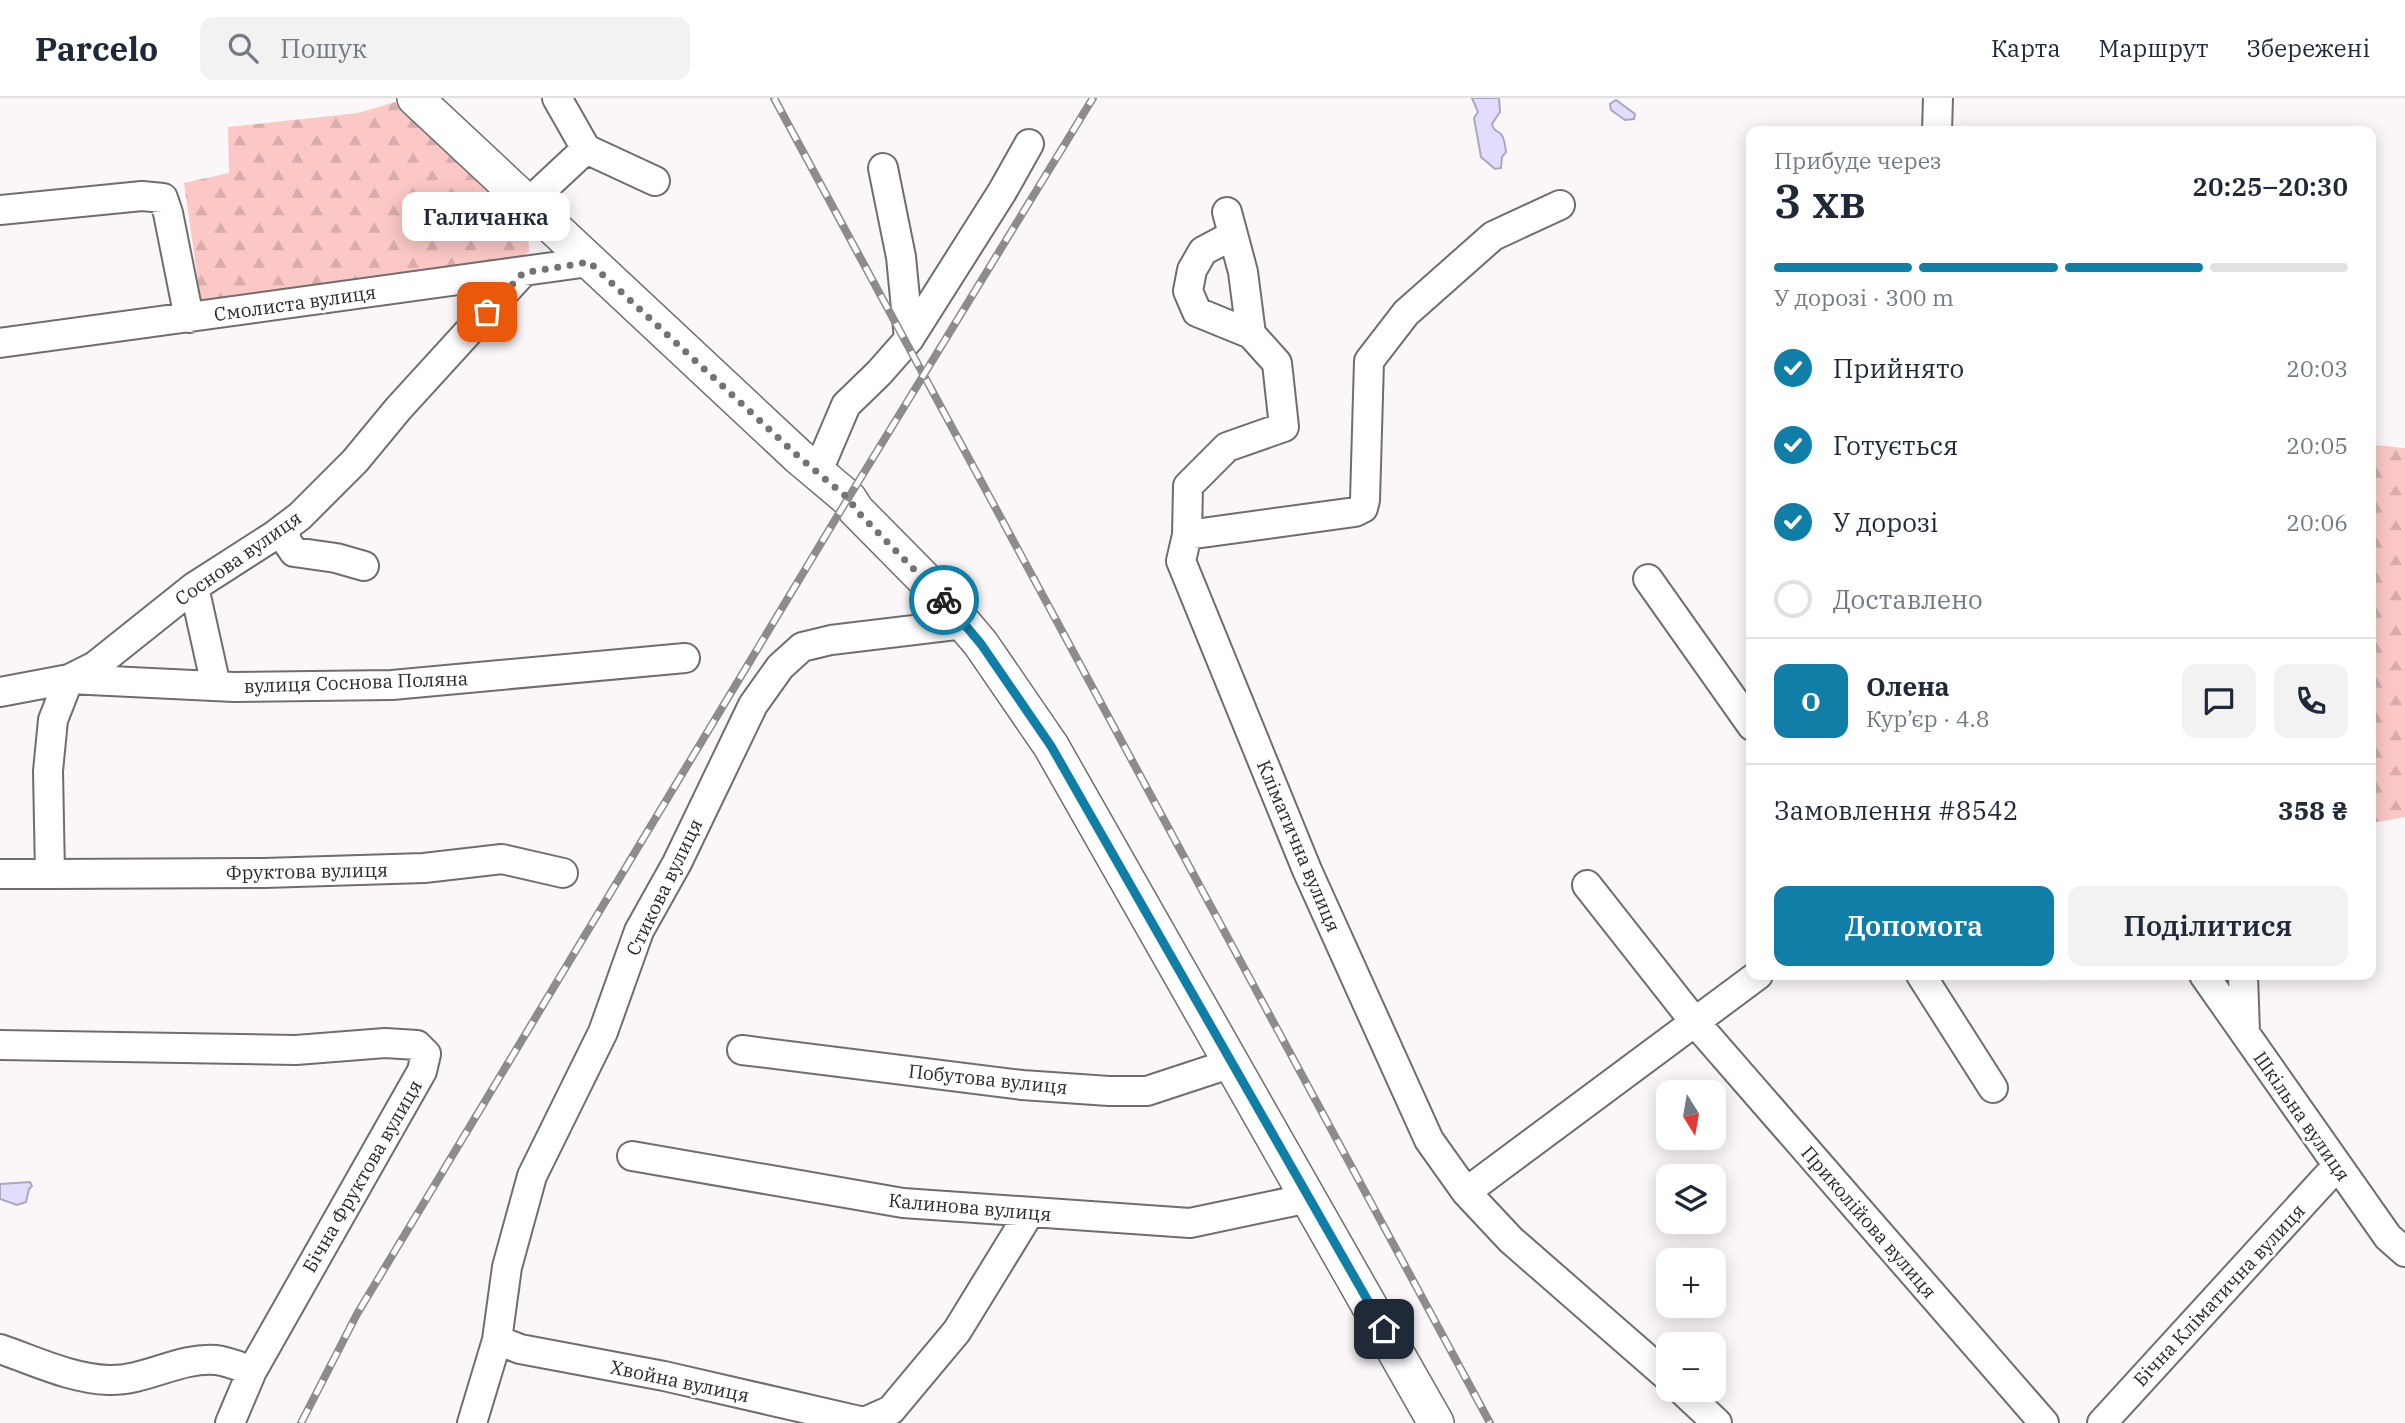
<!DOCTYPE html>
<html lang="uk">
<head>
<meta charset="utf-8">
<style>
  :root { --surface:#fff; --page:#f2f2f3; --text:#1f2937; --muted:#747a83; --line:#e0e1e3; --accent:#107ea7 }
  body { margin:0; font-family:"IBM Plex Serif",serif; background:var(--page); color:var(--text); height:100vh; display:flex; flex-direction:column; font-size:26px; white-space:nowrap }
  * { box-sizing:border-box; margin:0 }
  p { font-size:23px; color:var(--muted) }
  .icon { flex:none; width:38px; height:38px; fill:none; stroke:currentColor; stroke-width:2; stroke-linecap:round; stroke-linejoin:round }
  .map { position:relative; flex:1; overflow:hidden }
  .drawer { position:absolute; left:1746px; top:28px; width:630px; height:854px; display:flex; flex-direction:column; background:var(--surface); border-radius:14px; box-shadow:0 4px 18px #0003 }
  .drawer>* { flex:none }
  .needle { width:46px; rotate:169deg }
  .controls { position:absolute; left:1656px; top:982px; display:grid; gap:14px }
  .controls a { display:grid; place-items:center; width:70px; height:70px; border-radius:14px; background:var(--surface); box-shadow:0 4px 18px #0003; font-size:35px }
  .pin { position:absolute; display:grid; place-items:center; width:60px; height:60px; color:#fff; margin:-30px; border-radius:14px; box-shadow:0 4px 10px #0006 }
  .courier { position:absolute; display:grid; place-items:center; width:70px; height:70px; margin:-35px; border:5px solid #107ea7; border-radius:50%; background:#fff; color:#222; box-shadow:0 2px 9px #0007 }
  .bubble { position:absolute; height:49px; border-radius:14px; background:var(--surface); box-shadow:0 4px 18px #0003; font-size:23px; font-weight:600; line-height:49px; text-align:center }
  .overview em { font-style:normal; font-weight:600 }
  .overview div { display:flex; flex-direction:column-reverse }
  .overview { display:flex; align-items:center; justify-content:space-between; height:119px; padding:0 28px }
  h1 { font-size:46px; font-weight:600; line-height:52px }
  .bar { display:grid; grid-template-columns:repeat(4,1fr); gap:10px 7px; align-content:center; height:84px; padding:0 28px }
  .bar i { height:9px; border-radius:5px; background:var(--line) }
  .bar .current { background:var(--accent) }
  .bar p { grid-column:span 4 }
  .line { display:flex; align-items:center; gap:18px; padding:0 28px; border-top:2px solid var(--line) }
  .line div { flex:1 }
  .round { display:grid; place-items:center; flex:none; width:74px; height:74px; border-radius:14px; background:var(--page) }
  ol { padding:0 28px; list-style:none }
  li { display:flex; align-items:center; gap:21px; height:77px }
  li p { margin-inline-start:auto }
  li .icon { padding:7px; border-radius:50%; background:var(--accent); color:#fff; stroke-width:4 }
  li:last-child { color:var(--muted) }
  li i { width:38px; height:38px; border:4px solid var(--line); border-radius:50% }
  .button { display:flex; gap:14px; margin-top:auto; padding:14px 28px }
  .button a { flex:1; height:80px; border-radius:14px; background:var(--accent); color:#fff; font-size:28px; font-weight:600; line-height:80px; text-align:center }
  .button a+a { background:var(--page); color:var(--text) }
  header { display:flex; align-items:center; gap:42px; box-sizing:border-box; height:98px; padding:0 35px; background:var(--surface); border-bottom:2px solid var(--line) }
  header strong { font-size:33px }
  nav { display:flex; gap:38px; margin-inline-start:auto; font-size:24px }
  .search { width:490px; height:63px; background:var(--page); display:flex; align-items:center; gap:18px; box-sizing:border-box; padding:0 24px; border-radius:14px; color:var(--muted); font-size:26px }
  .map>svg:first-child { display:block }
  .forest { fill:url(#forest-firs) }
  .water { fill:#e3dcfd; stroke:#aca7be; stroke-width:2 }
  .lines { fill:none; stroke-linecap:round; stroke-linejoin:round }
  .minor-casing { stroke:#706d6f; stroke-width:32 }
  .major-casing { stroke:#706d6f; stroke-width:38 }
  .minor { stroke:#fff; stroke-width:28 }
  .major { stroke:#fff; stroke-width:35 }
  .rail-casing { stroke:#8d8b8c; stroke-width:8 }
  .rail { stroke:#fff; stroke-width:5; stroke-dasharray:16; stroke-linecap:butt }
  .done { stroke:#747272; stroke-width:7; stroke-dasharray:0 12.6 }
  .route { stroke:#107ea7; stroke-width:9 }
  .labels { text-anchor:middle; stroke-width:6; stroke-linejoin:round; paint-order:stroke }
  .street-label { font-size:19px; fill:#2b2a2a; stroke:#fff }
</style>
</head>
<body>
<header>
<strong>Parcelo</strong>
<div class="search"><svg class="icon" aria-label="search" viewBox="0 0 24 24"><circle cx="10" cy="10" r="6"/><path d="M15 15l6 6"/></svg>Пошук</div>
<nav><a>Карта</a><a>Маршрут</a><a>Збережені</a></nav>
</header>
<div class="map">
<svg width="2405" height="1325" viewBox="0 0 2405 1325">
  <defs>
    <pattern id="forest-firs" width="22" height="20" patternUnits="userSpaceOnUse" patternTransform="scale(1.75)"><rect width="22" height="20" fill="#fbc8c6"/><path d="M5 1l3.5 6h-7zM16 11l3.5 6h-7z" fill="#d7acaa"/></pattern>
  </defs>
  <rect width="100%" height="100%" fill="#fbf7f9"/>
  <path class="forest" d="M399,3L528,135L529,154L520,159L535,172L203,218L184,85L229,75L228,29L358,15Z
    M2371,284L2374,347L2405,350V719L2371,725Z"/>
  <path class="water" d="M1472,0H1499L1500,14L1492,26C1494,33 1496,32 1501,36C1505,41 1505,48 1506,54L1502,59L1501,70L1495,71L1481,59L1474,20L1478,14Z
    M1616,2L1635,16L1634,21L1625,22L1611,12L1610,6Z
    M30,1084L32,1088L29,1091L26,1104L17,1107L0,1101V1086Z"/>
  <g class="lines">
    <g class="minor-casing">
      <path id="minor" d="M1937,33L1938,0
        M586,51L655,83
        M883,70L901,159L909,241
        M527,106L586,51L557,0
        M1560,107L1493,138L1406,215L1369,263L1365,402L1363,410L1355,414L1187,437L1181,463L1307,772L1429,1042L1466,1094L1511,1142L1668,1279
        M0,112L142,98L163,100L168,115L189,220
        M1233,137L1203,153L1192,172L1188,193L1197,214L1251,236
        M0,245L589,164
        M817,375L846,307L879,275L909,241L1002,94L1029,46
        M284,430L287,444L294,454L336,460L364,468
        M1187,437L1188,388L1227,349L1284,329L1277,265L1251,236L1243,174L1227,114
        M1648,481L1752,628
        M194,489L216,588
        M0,594L69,581L95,568L194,489L275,437L300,418L355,363L398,311L522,175
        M0,776H50L48,673L53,622L69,581L234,589L392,587L685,560
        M50,776L264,775L424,770L502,761L563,775
        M1587,787L1694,923L2044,1325
        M1921,877L1993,990
        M2204,877L2388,1139L2405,1154
        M2243,877L2245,935
        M0,947L296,952L385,945L417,947L426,956L422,973L252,1273L230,1325
        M742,952L1022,987L1109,993H1147L1232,965
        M632,1058L903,1105L1190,1125L1309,1100
        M1466,1094L1758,877
        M497,1242L520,1251L664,1278L864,1324
        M0,1251C35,1263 72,1281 109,1282C146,1283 179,1259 216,1262C227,1263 241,1269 252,1273
        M1682,1292L1717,1325
        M472,1325L497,1242L507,1169L532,1078L603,934L639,833L677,765L753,607L780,569L802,549L831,542L964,526
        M862,1325L891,1312L957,1233L1030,1114
        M2102,1325L2337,1068"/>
    </g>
    <g class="major-casing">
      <path id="major" d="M415,0L799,359L849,401L856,412L938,495L981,546L1051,648L1436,1325"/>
    </g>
    <use href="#minor" class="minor"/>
    <use href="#major" class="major"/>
    <g class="rail-casing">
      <path id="rail" d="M774,0L1490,1325
        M301,1325L357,1216L838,417L1093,0"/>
    </g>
    <use href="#rail" class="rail"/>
  </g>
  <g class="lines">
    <path class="done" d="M487,214L523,175L589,164L799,359L849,401L856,412L944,502"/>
    <path class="route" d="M944,502L981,546L1051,648L1384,1231"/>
  </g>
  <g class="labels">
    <g class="street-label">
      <text transform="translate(295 205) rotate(-8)" y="7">Смолиста вулиця</text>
      <text transform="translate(238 460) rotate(-35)" y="7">Соснова вулиця</text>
      <text transform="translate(356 584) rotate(-2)" y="7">вулиця Соснова Поляна</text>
      <text transform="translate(1299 748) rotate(67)" y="7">Кліматична вулиця</text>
      <text transform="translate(307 773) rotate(-1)" y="7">Фруктова вулиця</text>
      <text transform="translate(664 789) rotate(-64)" y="7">Стикова вулиця</text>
      <text transform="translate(988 981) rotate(6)" y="7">Побутова вулиця</text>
      <text transform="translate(2302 1018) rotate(55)" y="7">Шкільна вулиця</text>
      <text transform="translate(362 1078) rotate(-60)" y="7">Бічна Фруктова вулиця</text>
      <text transform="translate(970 1109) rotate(5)" y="7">Калинова вулиця</text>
      <text transform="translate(1869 1124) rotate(49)" y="7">Приколійова вулиця</text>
      <text transform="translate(2219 1197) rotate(-47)" y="7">Бічна Кліматична вулиця</text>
      <text transform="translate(680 1283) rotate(12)" y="7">Хвойна вулиця</text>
    </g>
  </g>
</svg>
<div class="controls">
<a><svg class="needle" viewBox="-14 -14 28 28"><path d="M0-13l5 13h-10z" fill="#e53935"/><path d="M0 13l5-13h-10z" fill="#747a83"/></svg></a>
<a><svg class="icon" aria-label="layers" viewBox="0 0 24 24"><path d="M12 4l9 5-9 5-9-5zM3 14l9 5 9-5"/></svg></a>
<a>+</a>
<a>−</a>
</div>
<div class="pin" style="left:487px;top:214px;background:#ea580c"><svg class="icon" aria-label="bag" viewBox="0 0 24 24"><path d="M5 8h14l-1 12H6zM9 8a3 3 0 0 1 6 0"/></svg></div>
<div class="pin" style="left:1384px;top:1231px;background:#1f2937"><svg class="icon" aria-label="home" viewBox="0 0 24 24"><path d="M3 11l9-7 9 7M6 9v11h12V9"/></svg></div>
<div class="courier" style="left:944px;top:502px"><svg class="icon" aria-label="bike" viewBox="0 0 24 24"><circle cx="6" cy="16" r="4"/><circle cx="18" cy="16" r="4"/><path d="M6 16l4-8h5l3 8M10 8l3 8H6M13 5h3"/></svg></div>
<div class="bubble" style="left:402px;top:94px;width:168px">Галичанка</div>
<section class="drawer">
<div class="overview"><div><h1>3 хв</h1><p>Прибуде через</p></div><em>20:25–20:30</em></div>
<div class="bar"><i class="current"></i><i class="current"></i><i class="current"></i><i></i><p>У дорозі · 300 m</p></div>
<ol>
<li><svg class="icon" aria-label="check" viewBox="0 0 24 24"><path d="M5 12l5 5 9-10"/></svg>Прийнято<p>20:03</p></li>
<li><svg class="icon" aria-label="check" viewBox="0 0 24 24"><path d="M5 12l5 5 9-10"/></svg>Готується<p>20:05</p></li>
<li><svg class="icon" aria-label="check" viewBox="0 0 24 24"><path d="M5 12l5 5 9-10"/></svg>У дорозі<p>20:06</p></li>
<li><i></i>Доставлено</li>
</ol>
<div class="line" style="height:126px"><b class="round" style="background:var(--accent);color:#fff">О</b><div><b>Олена</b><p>Кур’єр · 4.8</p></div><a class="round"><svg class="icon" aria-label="chat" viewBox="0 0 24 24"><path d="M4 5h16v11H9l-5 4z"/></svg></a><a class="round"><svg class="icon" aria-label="phone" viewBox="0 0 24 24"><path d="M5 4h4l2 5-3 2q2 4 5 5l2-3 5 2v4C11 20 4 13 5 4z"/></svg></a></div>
<div class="line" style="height:91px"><div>Замовлення #8542</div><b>358 ₴</b></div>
<div class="button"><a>Допомога</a><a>Поділитися</a></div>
</section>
</div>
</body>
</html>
